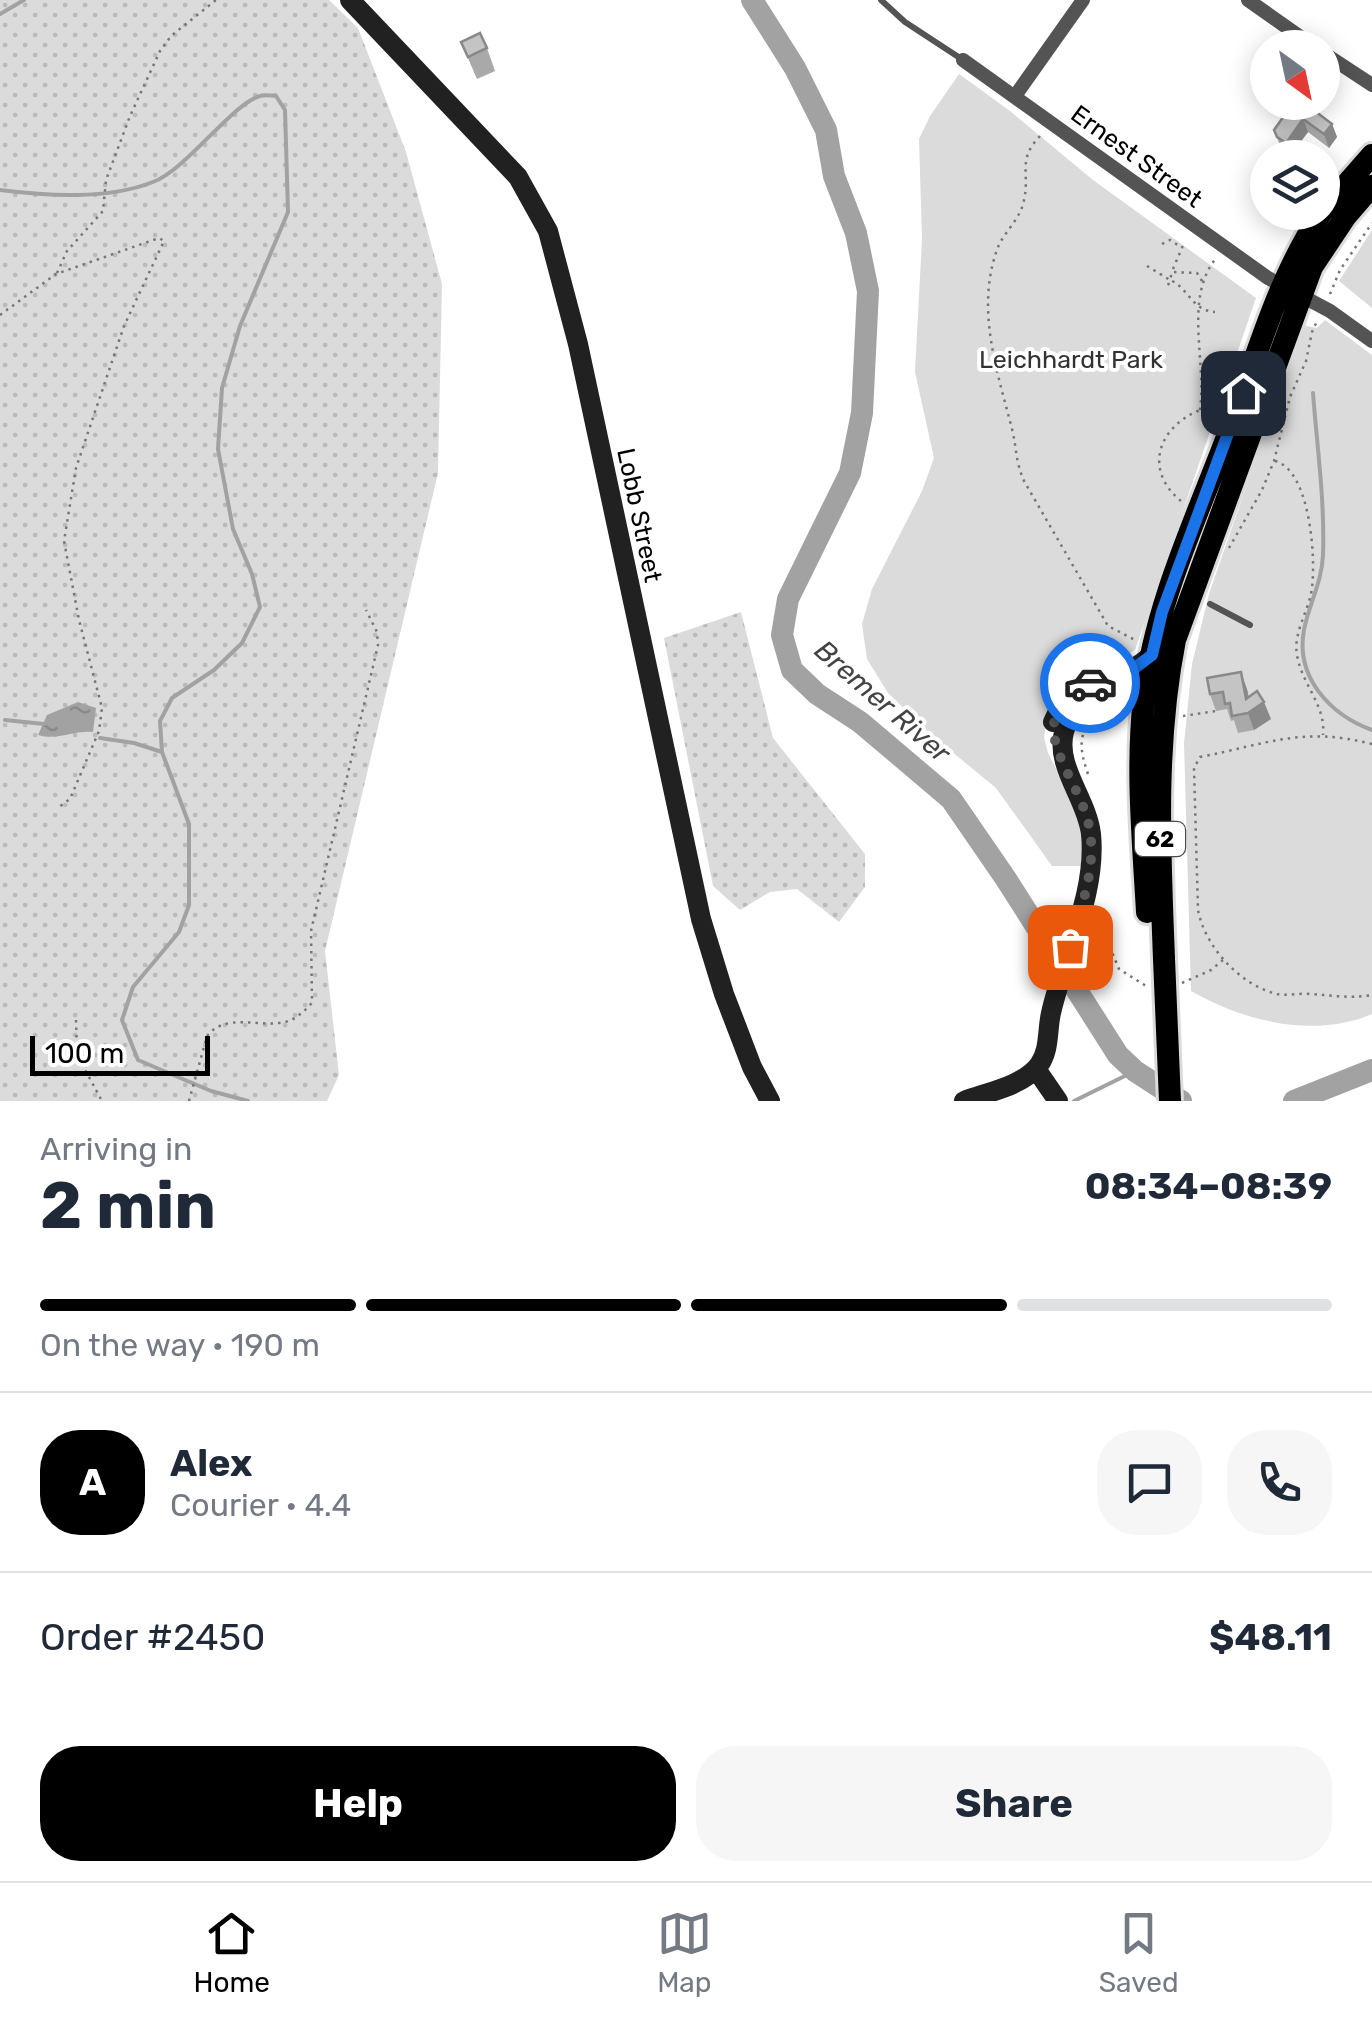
<!DOCTYPE html>
<html lang="en">
<head>
<meta charset="utf-8">
<style>
  :root { --surface:#fff; --page:#f6f6f7; --text:#1f2937; --muted:#747a83; --line:#e0e1e3; --accent:#000 }
  body { margin:0; font-family:Rubik,sans-serif; background:var(--page); color:var(--text); height:100vh; display:flex; flex-direction:column; font-size:38px; white-space:nowrap }
  * { box-sizing:border-box; margin:0 }
  p { font-size:32px; color:var(--muted) }
  .icon { flex:none; width:55px; height:55px; fill:none; stroke:currentColor; stroke-width:2; stroke-linecap:round; stroke-linejoin:round }
  .map { position:relative; height:1101px; overflow:hidden }
  .drawer { display:flex; flex-direction:column; background:var(--surface); flex:1 }
  .drawer>* { flex:none }
  .needle { width:65px; rotate:147deg }
  .fabs { position:absolute; left:1250px; top:30px; display:grid; gap:20px }
  .fabs a { display:grid; place-items:center; width:90px; height:90px; border-radius:50%; background:var(--surface); box-shadow:0 5px 25px #0003; font-size:50px }
  .scale { position:absolute; left:30px; bottom:25px; width:180px; box-sizing:border-box; padding-left:10px; border:5px solid #000; border-top:0; font-size:28px; line-height:35px; white-space:nowrap; color:#000; -webkit-text-stroke:8px #fff; paint-order:stroke }
  .pin { position:absolute; display:grid; place-items:center; width:85px; height:85px; color:#fff; margin:-42px; border-radius:20px; box-shadow:0 5px 15px #0006 }
  .courier { position:absolute; display:grid; place-items:center; width:100px; height:100px; margin:-50px; border:8px solid #1a73e8; border-radius:50%; background:#fff; color:#222; box-shadow:0 2px 12px #0007 }
  .overview em { font-style:normal; font-weight:700 }
  .overview div { display:flex; flex-direction:column-reverse }
  .overview { display:flex; align-items:center; justify-content:space-between; height:170px; padding:0 40px }
  h1 { font-size:65px; font-weight:700; line-height:75px }
  .bar { display:grid; grid-template-columns:repeat(4,1fr); gap:15px 10px; align-content:center; height:120px; padding:0 40px }
  .bar i { height:12px; border-radius:8px; background:var(--line) }
  .bar .active { background:var(--accent) }
  .bar p { grid-column:span 4 }
  .line { display:flex; align-items:center; gap:25px; padding:0 40px; border-top:2px solid var(--line) }
  .line div { flex:1 }
  .round { display:grid; place-items:center; flex:none; width:105px; height:105px; border-radius:40px; background:var(--page) }
  .button { display:flex; gap:20px; margin-top:auto; padding:20px 40px }
  .button a { flex:1; height:115px; border-radius:40px; background:var(--accent); color:#fff; font-size:40px; font-weight:700; line-height:115px; text-align:center }
  .button a+a { background:var(--page); color:var(--text) }
  .tab-bar { display:flex; justify-content:space-around; align-items:center; height:140px; border-top:2px solid var(--line); background:var(--surface); font-size:28px; color:var(--muted) }
  .tab-bar a { display:grid; justify-items:center; gap:5px }
  .tab-bar .active { color:var(--accent) }
  .map>svg:first-child { display:block }
  .grass { fill:url(#grass-dots) }
  .park { fill:#dbdbdb }
  .water { fill:url(#water-ripples) }
  .lines { fill:none; stroke-linecap:round; stroke-linejoin:round }
  .stream { stroke:#a2a2a2; stroke-width:4 }
  .river { stroke:#a2a2a2; stroke-width:22 }
  .primary-casing { stroke:#dbdbdb; stroke-width:28 }
  .path { stroke:#767676; stroke-width:2.5; stroke-dasharray:2.5 5; stroke-linecap:butt }
  .service { stroke:#545454; stroke-width:6 }
  .minor { stroke:#545454; stroke-width:14 }
  .secondary { stroke:#212121; stroke-width:20 }
  .primary { stroke:#000; stroke-width:22 }
  .primary-bridge-casing { stroke:#dbdbdb; stroke-width:28; stroke-linecap:butt }
  .primary-bridge { stroke:#000; stroke-width:22 }
  .wall { fill:#a9a9a9 }
  .shaded-wall { fill:#898989 }
  .building { fill:#c4c4c4; stroke:#898989; stroke-width:2.5 }
  .done { stroke:#595959; stroke-width:10; stroke-dasharray:0 18 }
  .route { stroke:#1a73e8; stroke-width:12 }
  .labels { text-anchor:middle; stroke-width:8; stroke-linejoin:round; paint-order:stroke }
  .shield { fill:#fff; stroke:#4c4c4c; stroke-width:2.5 }
  .shield-label { font-size:22px; font-weight:bold; fill:#000 }
  .street-label { font-size:25px; fill:#000; stroke:#fff }
  .park-label { font-size:25px; fill:#323232; stroke:#fff }
  .water-label { font-size:28px; font-style:italic; fill:#434343; stroke:#fff }
</style>
</head>
<body>
<div class="map">
<svg width="1372" height="1101" viewBox="0 0 1372 1101">
  <defs>
    <pattern id="grass-dots" width="8" height="8" patternUnits="userSpaceOnUse" patternTransform="scale(2.5)"><rect width="8" height="8" fill="#dbdbdb"/><path d="M2 2h.1M6 6h.1" fill="none" stroke="#bababa" stroke-width="1.8" stroke-linecap="round"/></pattern>
    <pattern id="water-ripples" width="26" height="14" patternUnits="userSpaceOnUse" patternTransform="scale(2.5)"><rect width="26" height="14" fill="#a2a2a2"/><path d="M2 4q2-2 4 0t4 0M15 11q2-2 4 0t4 0" fill="none" stroke="#8a8a8a"/></pattern>
  </defs>
  <rect width="100%" height="100%" fill="#fff"/>
  <path class="grass" d="M0,0H329L358,28L406,152L442,284L438,473L325,951L339,1075L327,1101H0Z
    M741,612L773,738L865,854V887L839,922L797,889L770,892L740,910L713,886L664,638Z"/>
  <path class="park" d="M959,74L1010,111L1093,180L1256,298L1135,650L1107,668L1076,676L1057,694L1047,719L1044,737L1048,753L1077,809L1083,840L1081,866H1052L996,788L934,737L888,693L867,659L862,624L872,589L922,491L934,458L915,372L922,239L919,139L930,116Z
    M1372,230V308L1339,281Z
    M1325,320L1372,355V1014C1314,1039 1243,1021 1191,991L1184,743L1192,664L1209,594L1302,325L1317,328Z"/>
  <path class="water" d="M78,702L96,708L93,732C74,730 57,741 38,735L47,715Z"/>
  <g class="lines">
    <path class="stream" d="M0,14L24,0
      M0,190C48,196 107,200 153,182C187,169 232,104 260,96C265,94 271,96 276,96L285,110L288,212L240,326L222,388L218,449L233,529L252,574L260,607L242,643L214,670L172,698L160,721L162,752L189,824V905L179,932L133,987L122,1020L138,1060L211,1091L248,1101
      M1313,393C1317,446 1325,502 1323,555C1322,582 1309,604 1304,630C1295,678 1331,715 1372,730
      M5,720L44,724
      M100,738L134,743L162,752
      M1074,1101L1135,1071"/>
    <path class="river" d="M752,0L795,68L826,130L834,176L856,233L868,291L862,413L850,473L788,599L782,635L792,670L817,694L860,722L951,799L1006,879L1118,1055L1135,1071L1181,1101
      M1294,1101L1372,1070"/>
    <g class="primary-casing">
      <path id="primary" d="M1322,212L1372,155
        M1147,912C1143,841 1136,769 1144,698C1154,608 1195,521 1227,437C1256,360 1276,281 1322,212
        M1164,959C1160,851 1154,747 1175,640L1312,267L1346,216L1372,186"/>
    </g>
    <path class="path" d="M1040,136C1017,160 1030,172 1024,200C1021,218 1005,231 998,247C975,308 997,370 1012,429C1017,449 1015,460 1024,481L1108,626L1137,641
      M1162,244L1170,240L1181,247
      M1147,266L1170,280L1167,288
      M1173,269L1184,243
      M57,273L67,251L103,211L106,180L130,116L160,51L171,36L216,0
      M1202,281L1197,273L1172,272L1170,280C1189,288 1191,310 1215,312
      M1330,294L1340,270L1372,223
      M0,315L56,274L159,238L164,241L124,326L76,468L64,541L79,620L102,708L99,731L70,799L59,807
      M1200,410C1207,361 1183,297 1217,257
      M1275,461C1310,470 1316,557 1312,588C1309,611 1293,632 1297,655C1302,685 1326,705 1323,735
      M1181,501C1143,470 1158,427 1200,410L1217,417
      M1229,548L1262,490L1274,461L1290,397L1306,361L1312,332L1317,321
      M1183,716L1216,711
      M1372,744C1302,726 1267,744 1200,757L1194,768L1198,910C1205,947 1240,985 1277,994C1287,996 1298,993 1309,994C1331,995 1349,999 1372,995
      M1088,774C1080,751 1076,731 1098,715
      M1098,919L1119,969L1146,986
      M1182,983L1211,970L1223,960
      M76,1020L77,1055L102,1101
      M189,1101L207,1036C226,1012 259,1028 285,1022C297,1019 304,1011 312,1003L311,931L378,645L377,632L366,610"/>
    <path class="service" d="M881,0L905,22L963,60
      M1210,604L1250,625"/>
    <path class="minor" d="M1248,0L1316,48
      M1322,52L1372,85
      M963,60L1268,278L1330,311L1372,341
      M1015,96L1083,0"/>
    <path class="secondary" d="M350,0L518,177L548,231L578,344L701,919L724,994L752,1067L770,1101
      M1053,722C1074,671 1120,687 1151,655
      M1036,1069L1058,1101
      M964,1101C988,1092 1023,1086 1039,1065C1050,1050 1047,1030 1051,1013C1064,955 1097,894 1091,834C1087,799 1055,766 1064,732C1074,693 1112,689 1144,698"/>
    <use href="#primary" class="primary"/>
    <g class="primary-bridge-casing">
      <path id="primary-bridge" d="M1164,959L1170,1101"/>
    </g>
    <use href="#primary-bridge" class="primary-bridge"/>
  </g>
  <path class="wall" d="M461,42L487,48L495,71L477,79Z
    M1294,102L1332,124L1337,137L1329,148L1308,132L1290,156L1282,150L1274,130Z
    M1247,689L1249,697L1271,719L1254,730L1238,733L1234,720L1231,721L1227,709L1216,711L1210,694Z"/>
  <path class="shaded-wall" d="M1303,119L1308,132L1290,156L1286,143Z
    M1332,124L1337,137L1329,148L1324,134Z
    M1241,672L1247,689L1251,711L1264,702L1271,719L1254,730L1248,713Z"/>
  <path class="building" d="M480,33L487,48L468,57L461,42Z
    M1294,102H1303L1332,124L1324,134L1303,119L1286,143L1277,137L1274,130Z
    M1241,672L1246,699L1257,691L1264,702L1248,713L1232,716L1230,703L1225,704L1223,692L1210,694L1207,678Z"/>
  <g class="lines">
    <path class="done" d="M1070,947C1080,910 1096,871 1090,832C1083,776 1012,722 1090,683"/>
    <path class="route" d="M1090,683L1136,667L1152,655L1162,612L1243,393"/>
  </g>
  <g class="labels">
    <rect class="shield" x="1135" y="822" width="50" height="34" rx="8"/>
    <g class="shield-label">
      <text x="1160" y="847">62</text>
    </g>
    <g class="street-label">
      <text transform="translate(1137 156) rotate(36)" y="9">Ernest Street</text>
      <text transform="translate(640 515) rotate(78)" y="9">Lobb Street</text>
    </g>
    <g class="park-label">
      <text x="1071" y="368">Leichhardt Park</text>
    </g>
    <g class="water-label">
      <text transform="translate(883 701) rotate(41)" y="10">Bremer River</text>
    </g>
  </g>
</svg>
<div class="fabs">
<a><svg class="needle" viewBox="-14 -14 28 28"><path d="M0-13l5 13h-10z" fill="#e53935"/><path d="M0 13l5-13h-10z" fill="#747a83"/></svg></a>
<a><svg class="icon" aria-label="layers" viewBox="0 0 24 24"><path d="M12 4l9 5-9 5-9-5zM3 14l9 5 9-5"/></svg></a>
</div>
<div class="scale">100 m</div>
<div class="pin" style="left:1070px;top:947px;background:#ea580c"><svg class="icon" aria-label="bag" viewBox="0 0 24 24"><path d="M5 8h14l-1 12H6zM9 8a3 3 0 0 1 6 0"/></svg></div>
<div class="pin" style="left:1243px;top:393px;background:#1f2937"><svg class="icon" aria-label="home" viewBox="0 0 24 24"><path d="M3 11l9-7 9 7M6 9v11h12V9"/></svg></div>
<div class="courier" style="left:1090px;top:683px"><svg class="icon" aria-label="car" viewBox="0 0 24 24"><path d="M5 17H2v-5l4-1 3-4h7l3 4 3 1v5h-3M9 17h6M6 11h13"/><circle cx="7" cy="17" r="2"/><circle cx="17" cy="17" r="2"/></svg></div>
</div>
<section class="drawer">
<div class="overview"><div><h1>2 min</h1><p>Arriving in</p></div><em>08:34–08:39</em></div>
<div class="bar"><i class="active"></i><i class="active"></i><i class="active"></i><i></i><p>On the way · 190 m</p></div>
<div class="line" style="height:180px"><b class="round" style="background:var(--accent);color:#fff">A</b><div><b>Alex</b><p>Courier · 4.4</p></div><a class="round"><svg class="icon" aria-label="chat" viewBox="0 0 24 24"><path d="M4 5h16v11H9l-5 4z"/></svg></a><a class="round"><svg class="icon" aria-label="phone" viewBox="0 0 24 24"><path d="M5 4h4l2 5-3 2q2 4 5 5l2-3 5 2v4C11 20 4 13 5 4z"/></svg></a></div>
<div class="line" style="height:130px"><div>Order #2450</div><b>$48.11</b></div>
<div class="button"><a>Help</a><a>Share</a></div>
</section>
<nav class="tab-bar">
<a class="active"><svg class="icon" aria-label="home" viewBox="0 0 24 24"><path d="M3 11l9-7 9 7M6 9v11h12V9"/></svg>Home</a>
<a><svg class="icon" aria-label="map" viewBox="0 0 24 24"><path d="M3 6l6-2 6 2 6-2v14l-6 2-6-2-6 2zM9 4v14M15 6v14"/></svg>Map</a>
<a><svg class="icon" aria-label="saved" viewBox="0 0 24 24"><path d="M7 4h10v16l-5-4-5 4z"/></svg>Saved</a>
</nav>
</body>
</html>
